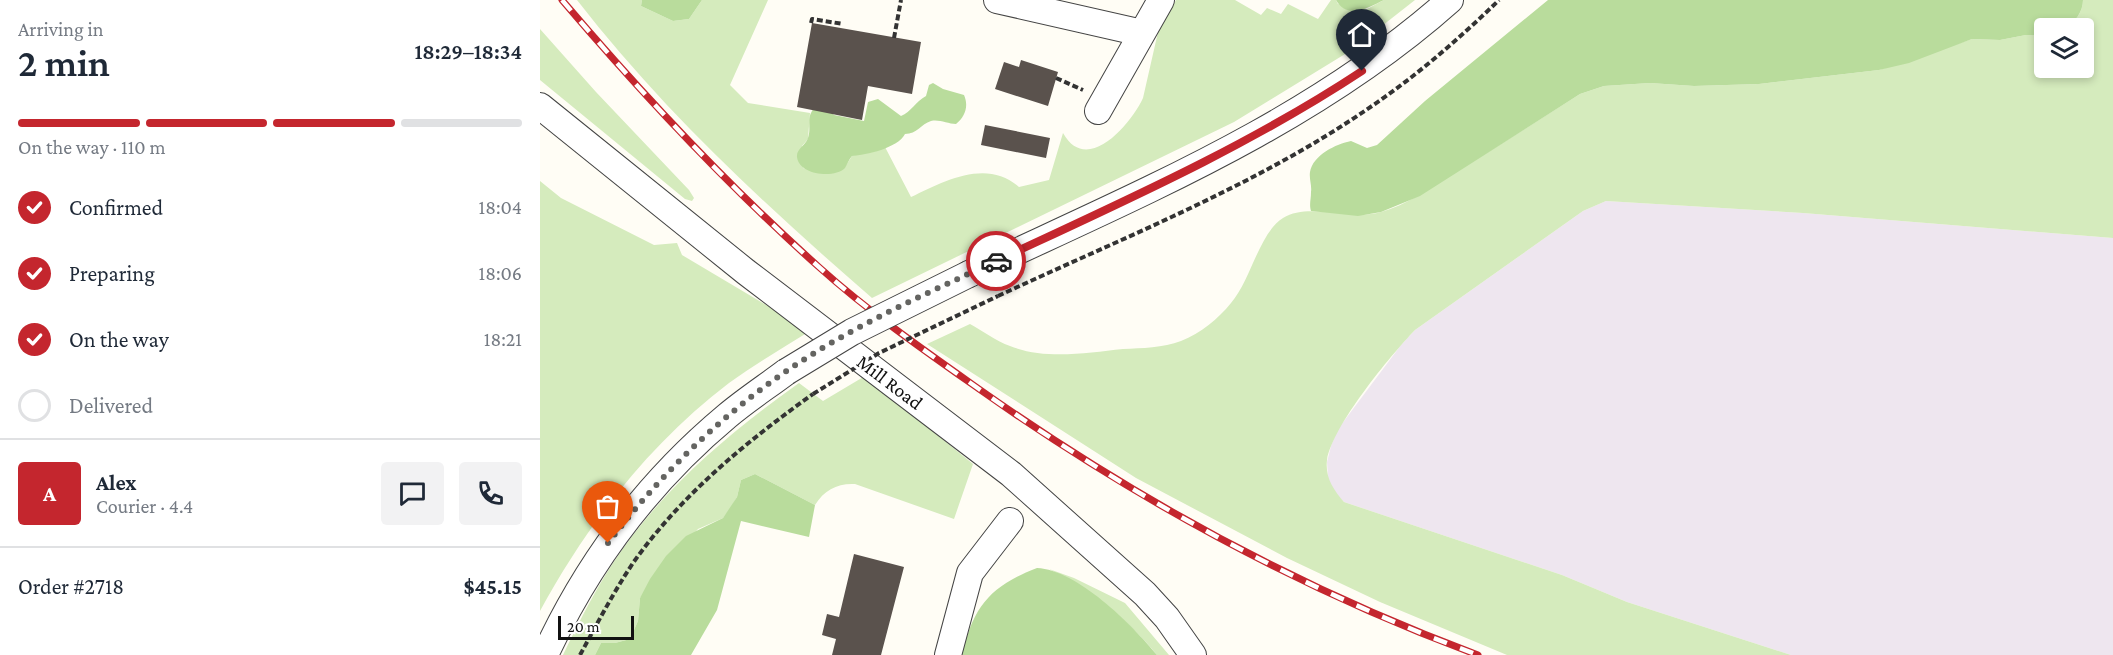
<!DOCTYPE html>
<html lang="en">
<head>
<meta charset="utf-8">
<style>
  :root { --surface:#fff; --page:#f2f2f3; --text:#1f2937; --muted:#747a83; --line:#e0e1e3; --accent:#c4262e }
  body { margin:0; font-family:"Crimson Pro",serif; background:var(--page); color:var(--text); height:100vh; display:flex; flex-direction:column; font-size:22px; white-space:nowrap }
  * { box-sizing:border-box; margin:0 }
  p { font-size:20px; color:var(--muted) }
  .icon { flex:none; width:33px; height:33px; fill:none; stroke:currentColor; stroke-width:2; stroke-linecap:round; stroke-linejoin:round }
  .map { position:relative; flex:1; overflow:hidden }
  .details { display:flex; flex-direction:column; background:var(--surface); width:540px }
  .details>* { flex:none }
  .buttons { position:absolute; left:1494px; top:18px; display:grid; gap:12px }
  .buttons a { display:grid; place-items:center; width:60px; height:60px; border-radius:6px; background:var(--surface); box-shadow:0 3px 9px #0003; font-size:30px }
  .scale { position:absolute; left:18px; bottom:15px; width:76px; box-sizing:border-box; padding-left:6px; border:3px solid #111; border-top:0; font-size:16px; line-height:21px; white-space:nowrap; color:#111; -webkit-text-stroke:4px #fff; paint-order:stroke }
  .pin { position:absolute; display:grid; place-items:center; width:51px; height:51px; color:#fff; margin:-62px -26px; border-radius:50% 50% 50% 0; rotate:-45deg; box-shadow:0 0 6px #0007 }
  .pin .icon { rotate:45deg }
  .courier { position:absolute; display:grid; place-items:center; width:60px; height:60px; margin:-30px; border:4px solid #c4262e; border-radius:50%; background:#fff; color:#222; box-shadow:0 2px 8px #0007 }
  .headline em { font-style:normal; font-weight:600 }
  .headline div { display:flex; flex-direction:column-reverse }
  .headline { display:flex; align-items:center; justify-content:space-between; height:102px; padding:0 18px }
  h1 { font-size:39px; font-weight:600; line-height:45px }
  .bar { display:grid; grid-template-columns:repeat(4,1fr); gap:9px 6px; align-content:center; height:72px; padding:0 18px }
  .bar i { height:8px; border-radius:4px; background:var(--line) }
  .bar .active { background:var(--accent) }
  .bar p { grid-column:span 4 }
  .line { display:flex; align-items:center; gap:15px; padding:0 18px; border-top:2px solid var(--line) }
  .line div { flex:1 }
  .round { display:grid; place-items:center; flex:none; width:63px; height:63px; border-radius:6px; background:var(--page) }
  ol { padding:0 18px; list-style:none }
  li { display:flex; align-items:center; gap:18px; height:66px }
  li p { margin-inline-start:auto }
  li .icon { padding:6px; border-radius:50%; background:var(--accent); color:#fff; stroke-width:4 }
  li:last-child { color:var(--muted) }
  li i { width:33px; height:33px; border:3px solid var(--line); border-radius:50% }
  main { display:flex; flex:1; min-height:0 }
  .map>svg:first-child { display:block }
  .industrial { fill:#eee6ef }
  .green { fill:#d5ebbd }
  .forest { fill:#b9dc9c }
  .building { fill:#5a524d }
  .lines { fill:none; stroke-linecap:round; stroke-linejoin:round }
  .minor-casing { stroke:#444; stroke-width:28 }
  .path { stroke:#333; stroke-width:4; stroke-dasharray:6 3; stroke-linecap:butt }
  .minor { stroke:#fff; stroke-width:26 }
  .rail-casing { stroke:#c4262e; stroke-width:7 }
  .rail { stroke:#fff; stroke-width:4.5; stroke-dasharray:14; stroke-linecap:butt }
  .minor-bridge-casing { stroke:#444; stroke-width:28; stroke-linecap:butt }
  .path-bridge { stroke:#333; stroke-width:4; stroke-dasharray:6 3; stroke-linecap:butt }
  .minor-bridge { stroke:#fff; stroke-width:26 }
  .done { stroke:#646461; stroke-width:6; stroke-dasharray:0 10.8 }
  .route { stroke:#c4262e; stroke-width:8 }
  .labels { text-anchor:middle; stroke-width:6; stroke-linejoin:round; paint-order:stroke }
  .street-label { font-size:20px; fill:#111; stroke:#fff }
</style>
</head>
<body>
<main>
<section class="details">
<div class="headline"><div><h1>2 min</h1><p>Arriving in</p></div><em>18:29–18:34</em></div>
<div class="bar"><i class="active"></i><i class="active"></i><i class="active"></i><i></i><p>On the way · 110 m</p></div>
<ol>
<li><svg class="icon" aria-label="check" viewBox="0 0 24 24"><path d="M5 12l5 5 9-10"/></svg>Confirmed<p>18:04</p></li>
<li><svg class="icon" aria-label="check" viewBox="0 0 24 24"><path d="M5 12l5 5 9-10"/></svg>Preparing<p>18:06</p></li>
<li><svg class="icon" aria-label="check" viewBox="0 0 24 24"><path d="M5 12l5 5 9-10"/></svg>On the way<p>18:21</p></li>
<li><i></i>Delivered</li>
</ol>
<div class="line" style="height:108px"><b class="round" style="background:var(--accent);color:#fff">A</b><div><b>Alex</b><p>Courier · 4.4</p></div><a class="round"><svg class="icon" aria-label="chat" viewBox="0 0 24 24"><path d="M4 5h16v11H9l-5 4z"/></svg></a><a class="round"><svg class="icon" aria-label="phone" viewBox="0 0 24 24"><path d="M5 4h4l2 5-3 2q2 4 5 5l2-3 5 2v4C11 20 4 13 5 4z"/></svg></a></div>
<div class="line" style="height:78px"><div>Order #2718</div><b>$45.15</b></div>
</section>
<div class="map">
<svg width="1573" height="655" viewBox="0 0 1573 655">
  <rect width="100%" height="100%" fill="#fffdf5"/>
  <path class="industrial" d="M1066,201L1263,213L1573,238V655H1251L1087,602L1022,575L804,502L792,489L788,478L787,462L791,446L798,429L861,345L875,330L1043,211Z"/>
  <path class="green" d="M37,0H102L101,6L133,21L149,19L162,0H228L190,85L208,103L270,113L268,139L262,146L263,168L286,174L305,167L312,156L345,147L371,197C404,181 447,158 479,187L509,180L523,133C547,176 591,124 603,98L618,32L636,0H695L721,15L727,8L741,14L748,4L778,19L791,0H796L798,4L827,9L844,0H875L810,51L694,122L332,298C226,206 123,111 37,0Z
    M1543,0H1573V238L1263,213L1066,201L1043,211L875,330C850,356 793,425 787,460C785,477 793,489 804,502L1022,575L1087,602L1251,655H967L840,602L747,558L596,478L387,344L430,324C443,331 456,341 470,346C505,360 546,353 583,349C602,348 623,348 641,341C661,333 678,319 691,303C711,280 719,233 743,218C769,202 810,221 841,212C866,205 887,190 909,176C953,149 996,122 1040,94L1064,86L1110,83L1154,86L1219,84L1339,70L1432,39L1460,40L1486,35L1504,36V68H1544V28H1527C1535,21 1543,12 1543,0Z
    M0,29L56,92L149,190L154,198L152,201L145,199L0,80Z
    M0,181L21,198L114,245L137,243L142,255L270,331C243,348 215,364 189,383C109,444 48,523 0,611Z
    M325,376L433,464L414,519L315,484C298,483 284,490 275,505L215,474L201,480L197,497L190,509L183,518L158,529L100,598L98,621L90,639L75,643H61L55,655H23C38,624 54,592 73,563C121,490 189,433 259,383L283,401Z
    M509,569L534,578L585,603L629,655H617C588,619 550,590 509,569Z"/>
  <path class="forest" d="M102,0H162L149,19L133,21L101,6Z
    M796,0H844C828,8 807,20 796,0Z
    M1008,0H1543C1543,12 1535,21 1527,28H1504V36L1486,35L1460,40L1432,39L1369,63L1339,70L1219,84L1154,86L1110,83L1064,86L1040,94L880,196L841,212L818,216L771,211C769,204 771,200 771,192C772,186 769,179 770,172C773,155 796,144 811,141L827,148L837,145L885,101Z
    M393,83L403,89L424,95C429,106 425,117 416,124C408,124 399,119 391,121C381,124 377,134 365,134C358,148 326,155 312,156C309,159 307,165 305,168C294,179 259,175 257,157C256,149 266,145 268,138C272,126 265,118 275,107H287L294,115L324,121L328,102L338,99L361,116C371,112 376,101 386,96L389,85Z
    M215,474L275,505L269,537L201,521L177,610L151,655H55L61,643H75L90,639L98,621L100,598L110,579L126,556L146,536L183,518L197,497L201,480Z
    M497,568C537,570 592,624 617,655H422C433,607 450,586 497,568Z"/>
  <path class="building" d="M272,23L381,42L372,94L328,86L322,120L257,107Z
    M481,60L518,72L508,106L455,89L464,62L479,67Z
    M445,125L510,138L506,158L441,145Z
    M314,554L364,567L341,655H292L296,639L282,635L287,614L299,617Z"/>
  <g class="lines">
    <g class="minor-casing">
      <path id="minor" d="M457,0L602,33
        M0,106L206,272L471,474L605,594L627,618L653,655
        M558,111L621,0
        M429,274C596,195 771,124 910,0
        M5,655C48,562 108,482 187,416C206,400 226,387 246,372
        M408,655L430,573L470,521"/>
    </g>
    <path class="path" d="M271,23L272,19L303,24
      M354,38L361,0
      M516,78L543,90
      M458,296C580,239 715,186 826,110C874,78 918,40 959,0
      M40,655C57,624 73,593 93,563C141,495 206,442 273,394"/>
    <use href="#minor" class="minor"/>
    <g class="rail-casing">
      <path id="rail" d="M22,0C102,94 187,185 280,268C329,312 385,351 439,389C595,499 760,589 938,655"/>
    </g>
    <use href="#rail" class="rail"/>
    <g class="minor-bridge-casing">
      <path id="minor-bridge" d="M246,372L312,332L429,274"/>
    </g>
    <path class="path-bridge" d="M273,394L339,353L458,296"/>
    <use href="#minor-bridge" class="minor-bridge"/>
  </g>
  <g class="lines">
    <path class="done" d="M68,543C130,462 203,394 291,343C344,312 401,287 456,261"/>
    <path class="route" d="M456,261C580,203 707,147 822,71"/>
  </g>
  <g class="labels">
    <g class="street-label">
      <text transform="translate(350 382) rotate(37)" y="7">Mill Road</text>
    </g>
  </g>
</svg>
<div class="buttons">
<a><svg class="icon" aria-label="layers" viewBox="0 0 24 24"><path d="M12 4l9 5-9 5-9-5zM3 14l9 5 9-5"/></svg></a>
</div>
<div class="scale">20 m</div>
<div class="pin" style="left:68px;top:543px;background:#ea580c"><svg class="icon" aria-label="bag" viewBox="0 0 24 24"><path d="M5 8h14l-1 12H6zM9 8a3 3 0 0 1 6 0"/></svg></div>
<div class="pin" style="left:822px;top:71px;background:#1f2937"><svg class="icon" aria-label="home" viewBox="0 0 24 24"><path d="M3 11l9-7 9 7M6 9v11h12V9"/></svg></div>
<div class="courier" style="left:456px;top:261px"><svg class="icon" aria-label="car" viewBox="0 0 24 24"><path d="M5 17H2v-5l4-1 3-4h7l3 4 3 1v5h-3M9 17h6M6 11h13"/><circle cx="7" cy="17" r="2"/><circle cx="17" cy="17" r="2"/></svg></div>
</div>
</main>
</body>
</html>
